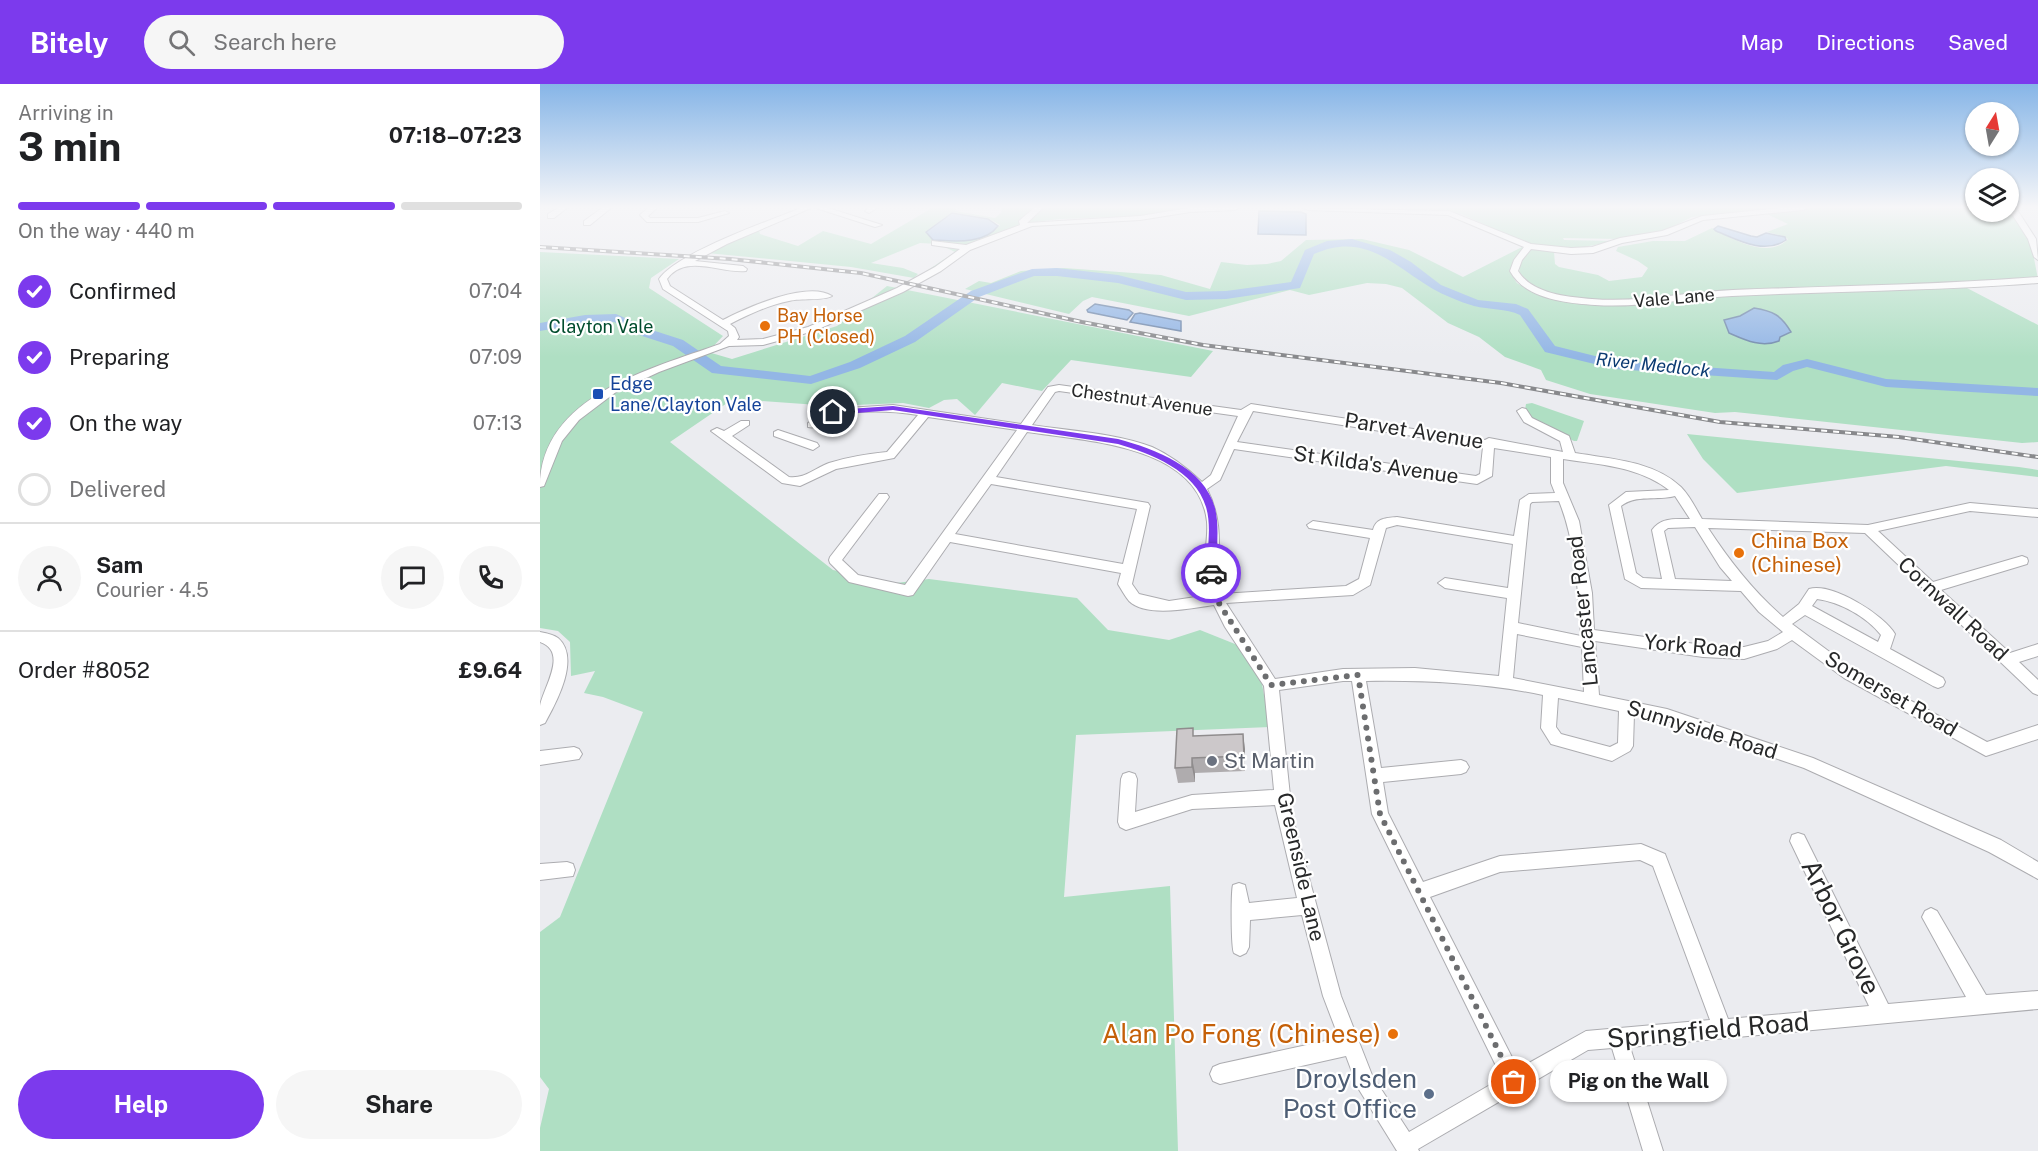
<!DOCTYPE html>
<html lang="en">
<head>
<meta charset="utf-8">
<style>
  :root { --surface:#fff; --page:#f6f6f6; --text:#202124; --muted:#757577; --line:#e0e0e0; --accent:#7c3aed }
  body { margin:0; font-family:"Public Sans",sans-serif; background:var(--page); color:var(--text); height:100vh; display:flex; flex-direction:column; font-size:22px; white-space:nowrap }
  * { box-sizing:border-box; margin:0 }
  p { font-size:20px; color:var(--muted) }
  .icon { flex:none; width:33px; height:33px; fill:none; stroke:currentColor; stroke-width:2; stroke-linecap:round; stroke-linejoin:round }
  .map { position:relative; flex:1; overflow:hidden }
  .side { display:flex; flex-direction:column; background:var(--surface); width:540px }
  .side>* { flex:none }
  .needle { width:39px; rotate:11deg }
  .fabs { position:absolute; left:1425px; top:18px; display:grid; gap:12px }
  .fabs a { display:grid; place-items:center; width:54px; height:54px; border-radius:50%; background:var(--surface); box-shadow:0 2px 4px #0004; font-size:30px }
  .pin { position:absolute; display:grid; place-items:center; width:51px; height:51px; color:#fff; margin:-26px; border:3px solid #fff; border-radius:50%; box-shadow:0 2px 6px #0007 }
  .courier { position:absolute; display:grid; place-items:center; width:60px; height:60px; margin:-30px; border:4px solid #7c3aed; border-radius:50%; background:#fff; color:#222; box-shadow:0 2px 8px #0007 }
  .bubble { position:absolute; height:42px; border-radius:21px; background:var(--surface); box-shadow:0 2px 4px #0004; font-size:20px; font-weight:700; line-height:42px; text-align:center }
  .summary em { font-style:normal; font-weight:700 }
  .summary div { display:flex; flex-direction:column-reverse }
  .summary { display:flex; align-items:center; justify-content:space-between; height:102px; padding:0 18px }
  h1 { font-size:39px; font-weight:700; line-height:45px }
  .bar { display:grid; grid-template-columns:repeat(4,1fr); gap:9px 6px; align-content:center; height:72px; padding:0 18px }
  .bar i { height:8px; border-radius:4px; background:var(--line) }
  .bar .on { background:var(--accent) }
  .bar p { grid-column:span 4 }
  .line { display:flex; align-items:center; gap:15px; padding:0 18px; border-top:2px solid var(--line) }
  .line div { flex:1 }
  .round { display:grid; place-items:center; flex:none; width:63px; height:63px; border-radius:32px; background:var(--page) }
  ol { padding:0 18px; list-style:none }
  li { display:flex; align-items:center; gap:18px; height:66px }
  li p { margin-inline-start:auto }
  li .icon { padding:6px; border-radius:50%; background:var(--accent); color:#fff; stroke-width:4 }
  li:last-child { color:var(--muted) }
  li i { width:33px; height:33px; border:3px solid var(--line); border-radius:50% }
  .primary-button { display:flex; gap:12px; margin-top:auto; padding:12px 18px }
  .primary-button a { flex:1; height:69px; border-radius:36px; background:var(--accent); color:#fff; font-size:24px; font-weight:700; line-height:69px; text-align:center }
  .primary-button a+a { background:var(--page); color:var(--text) }
  header { display:flex; align-items:center; gap:36px; box-sizing:border-box; height:84px; padding:0 30px; background:var(--accent); color:#fff }
  header strong { font-size:28px }
  nav { display:flex; gap:33px; margin-inline-start:auto; font-size:21px }
  .search { width:420px; height:54px; background:var(--page); display:flex; align-items:center; gap:15px; box-sizing:border-box; padding:0 21px; border-radius:33px; color:var(--muted); font-size:22px }
  main { display:flex; flex:1; min-height:0 }
  .map>svg:first-child { display:block }
  .green { fill:#afdfc3 }
  .water { fill:#93b6e5; stroke:#738bad; stroke-width:1.5 }
  .lines { fill:none; stroke-linecap:round; stroke-linejoin:round }
  .river { fill:#93b6e5; fill-rule:evenodd }
  .minor-casing { stroke:#acacb0; stroke-width:2 }
  .minor { fill:#fff; fill-rule:evenodd }
  .rail-casing { stroke:#88898c; stroke-width:4 }
  .rail { stroke:#fff; stroke-width:2; stroke-dasharray:6; stroke-linecap:butt }
  .wall { fill:#afacae }
  .shaded-wall { fill:#8f8c8d }
  .building { fill:#ccc8ca; stroke:#8f8c8d; stroke-width:1.5 }
  .route { fill:#7c3aed }
  .done { stroke:#6c6d6f; stroke-width:6; stroke-dasharray:0 10.8 }
  .food-dot { fill:#e8710a; stroke:#fff; stroke-width:2 }
  .transit-dot { fill:#1a4fb4; stroke:#fff; stroke-width:2 }
  .worship-dot { fill:#6b7280; stroke:#fff; stroke-width:2 }
  .service-dot { fill:#5c6f8a; stroke:#fff; stroke-width:2 }
  .labels { text-anchor:middle; stroke-width:4.5; stroke-linejoin:round; paint-order:stroke }
  .far-street-label { font-size:18px; fill:#272829; stroke:#fff }
  .far-food-label { font-size:18px; fill:#c56008; stroke:#fff; text-anchor:start }
  .far-park-label { font-size:18px; fill:#004c2d; stroke:#fff }
  .far-water-label { font-size:18px; font-style:italic; fill:#0b3a72; stroke:#fff }
  .far-transit-label { font-size:18px; fill:#164399; stroke:#fff; text-anchor:start }
  .street-label { font-size:21px; fill:#272829; stroke:#fff }
  .food-label { font-size:21px; fill:#c56008; stroke:#fff; text-anchor:start }
  .worship-label { font-size:21px; fill:#5b616d; stroke:#fff; text-anchor:start }
  .near-street-label { font-size:26px; fill:#272829; stroke:#fff }
  .near-food-label { font-size:26px; fill:#c56008; stroke:#fff; text-anchor:end }
  .near-service-label { font-size:26px; fill:#4e5e75; stroke:#fff; text-anchor:end }
</style>
</head>
<body>
<header>
<strong>Bitely</strong>
<div class="search"><svg class="icon" aria-label="search" viewBox="0 0 24 24"><circle cx="10" cy="10" r="6"/><path d="M15 15l6 6"/></svg>Search here</div>
<nav><a>Map</a><a>Directions</a><a>Saved</a></nav>
</header>
<main>
<section class="side">
<div class="summary"><div><h1>3 min</h1><p>Arriving in</p></div><em>07:18–07:23</em></div>
<div class="bar"><i class="on"></i><i class="on"></i><i class="on"></i><i></i><p>On the way · 440 m</p></div>
<ol>
<li><svg class="icon" aria-label="check" viewBox="0 0 24 24"><path d="M5 12l5 5 9-10"/></svg>Confirmed<p>07:04</p></li>
<li><svg class="icon" aria-label="check" viewBox="0 0 24 24"><path d="M5 12l5 5 9-10"/></svg>Preparing<p>07:09</p></li>
<li><svg class="icon" aria-label="check" viewBox="0 0 24 24"><path d="M5 12l5 5 9-10"/></svg>On the way<p>07:13</p></li>
<li><i></i>Delivered</li>
</ol>
<div class="line" style="height:108px"><a class="round"><svg class="icon" aria-label="person" viewBox="0 0 24 24"><circle cx="12" cy="8" r="4"/><path d="M4 21q1-7 8-7t8 7"/></svg></a><div><b>Sam</b><p>Courier · 4.5</p></div><a class="round"><svg class="icon" aria-label="chat" viewBox="0 0 24 24"><path d="M4 5h16v11H9l-5 4z"/></svg></a><a class="round"><svg class="icon" aria-label="phone" viewBox="0 0 24 24"><path d="M5 4h4l2 5-3 2q2 4 5 5l2-3 5 2v4C11 20 4 13 5 4z"/></svg></a></div>
<div class="line" style="height:78px"><div>Order #8052</div><b>£9.64</b></div>
<div class="primary-button"><a>Help</a><a>Share</a></div>
</section>
<div class="map">
<svg width="1498" height="1067" viewBox="0 0 1498 1067">
  <rect width="100%" height="100%" fill="#ebecf0"/>
  <path class="green" d="M392,124H416L415,127L455,134L461,129L462,124H655L605,132L520,135L487,139L434,161L380,194H376L415,168L401,161L403,157C423,158 446,158 460,141L448,134L412,128L385,148L393,156L401,157L400,160L380,159L331,179L363,184L378,190L374,194L311,183L167,169L219,146L220,150L258,162L283,147L331,160Z
    M864,124H1232L1234,125L1152,133L1124,147L1080,155L1023,154L1024,156L1074,157L1030,166L986,159L921,130L889,125Z
    M1271,124H1435L1436,128H1468L1469,124H1472L1491,159L1498,195L1108,215L1107,210H1101L1100,216C1062,218 1006,220 979,190L981,175L992,165L1014,168L1015,180L1019,183L1058,191L1069,197L1102,193L1108,184L1098,177L1076,167L1078,163L1113,157H1145L1172,144C1192,155 1229,176 1248,155L1243,152L1227,148L1248,140L1227,130Z
    M822,155L869,166L923,193L984,162L973,178L971,190L977,199L990,207L1012,214L1101,220L1191,212L1427,204L1498,241V358L1482,359L1195,328L1175,329L1050,310L1006,296L1001,286L965,273L939,253L908,239L862,204L846,200L827,199L769,211L750,206L649,232L552,213L543,217L529,230L425,205L439,197L451,199L481,187L524,184L621,191L670,205L681,178L707,181L727,180L741,177L766,156Z
    M0,168L139,175L111,194L109,204L183,252L168,268L192,275L297,242L347,202L673,267L651,293L531,276L502,307L462,299L435,331L417,315L404,316L389,324L363,319L292,322L193,315L130,358L293,486L356,499L389,495L537,514L568,546L629,556L660,546L700,562L722,600L730,643L536,651L524,813L630,802L638,1067H0V1044L9,1005L0,993V848L20,833L103,628L63,613L44,609L55,587L31,592L30,558L18,547L0,544Z
    M992,319L1044,337L1037,357H1034L991,336L985,326L986,320Z
    M1147,350L1479,383L1498,386V393L1406,382L1197,409L1163,375Z"/>
  <path class="water" d="M719,127L761,128L766,130V151L718,150Z
    M412,129L448,135L458,142C444,161 413,157 393,156L386,148Z
    M1178,142L1211,152L1217,153L1226,149L1245,153L1246,156C1224,171 1198,156 1176,147L1174,145Z
    M555,220L589,226L593,229L587,236L548,228L547,226Z
    M1214,224C1233,227 1241,231 1251,248L1240,253L1239,257C1221,264 1205,256 1189,249L1184,236L1200,232Z
    M600,229L641,237V247L590,238L595,230Z"/>
  <g class="lines">
    <path class="river" d="M812,155L850,166L871,178L901,201L938,216L976,220L988,225L1015,262L1075,277L1234,288L1243,281L1267,275L1346,295L1498,304V312L1346,303L1267,283L1253,287L1237,296L1075,285L1005,268L980,231C966,224 949,226 934,222C927,220 919,217 912,214C862,195 834,143 774,170L760,204L686,215L646,216L578,199L517,192H494L439,213L375,258L320,284L271,300L172,289L133,262L102,252L74,238L45,239L0,247V239L45,231L76,230L112,246L143,256L181,282L270,292L310,278L365,252L431,207L492,185L517,184L578,191L646,208L686,207L751,198L765,166L787,157Z"/>
    <g class="minor-casing">
      <path id="minor" d="M18,124H27L14,134H8V130Z
        M62,124H71L50,141H44V137Z
        M108,124H117L108,132L110,134H158L185,127L189,129L158,138H107L100,131Z
        M261,124H271L187,160L155,177L203,182L207,185L206,187C181,190 146,169 127,195L130,202L183,236C206,224 268,196 292,212C284,217 260,214 249,217C228,221 208,231 190,240L195,244L199,253L197,256L223,255L268,243L357,204L395,183L420,165L392,161V157L426,161L480,141L479,137L494,124H503L487,139L600,132L649,124H699L695,126L650,128L600,136L492,142L430,166L401,187L363,208L274,247L223,261L189,262L119,288L76,308L39,336L22,357L4,402L0,403C0,312 111,285 180,260L189,252L188,247L123,205L119,195C137,169 226,138 261,124Z
        M276,124H288L342,141L335,143Z
        M328,124H337L329,129L325,127Z
        M764,124L909,127L991,160L1031,164L1052,163L1080,154L1122,147L1162,132L1241,124H1267L1263,126L1163,136L1127,151L1082,159L1053,169L1031,170L991,165L982,176L978,187C992,210 1028,213 1052,215C1099,219 1146,208 1193,206C1295,202 1396,201 1498,193V199C1396,207 1294,207 1192,212C1146,214 1101,224 1055,221C1026,219 985,215 970,187L974,176L984,163L908,131L768,126Z
        M1468,124H1476L1496,155L1498,176L1494,173L1488,155Z
        M519,301L701,326L711,320L945,356L949,354L1023,368L1020,357L984,338L977,327L982,324L986,325L992,334L1029,352L1035,369C1071,375 1114,377 1141,403C1150,412 1156,425 1162,435L1328,441L1430,419L1498,425V433L1430,427L1338,447L1393,498L1482,472L1487,474L1488,477L1487,480L1401,506L1470,569L1498,560V572L1479,578L1498,596V611L1493,609L1325,449L1168,444C1189,476 1213,507 1243,533L1259,520L1269,505C1292,498 1344,531 1355,550L1350,565L1403,594L1405,598L1403,602L1398,604L1393,602L1265,531L1252,540L1314,586L1447,658L1498,641V655L1446,672L1304,594L1252,556L1237,565L1204,575L1163,573L1055,557L1059,611L1127,625L1273,674L1461,756L1498,778V795L1449,768L1264,684L1127,637L1094,630L1093,662L1090,667L1072,677L1011,660L1001,644L1003,611C946,599 885,596 826,597L841,684L921,676L926,678L929,683L926,688L921,690L843,698L848,729L883,798L960,772L1101,760L1125,770L1188,935L1329,922L1250,757L1252,751L1258,749L1264,751L1348,920L1426,913L1382,833L1385,827L1391,824L1397,827L1446,911L1498,907V925L1090,963L1123,1067H1103L1072,964L1048,966L878,1065L879,1067H857L818,1004L806,972L680,1000L673,997L670,990L673,983L680,980L799,954L783,912L762,831L710,836L709,863L706,869L700,872L694,869C691,864 691,806 693,801L699,799L705,801L709,819L757,814L735,721L652,725L586,746L580,743L578,738L581,695L583,690L589,688L595,690L597,695L595,728L652,711L734,706L724,602L685,543L674,521C652,524 606,534 589,517C585,512 581,505 578,500L581,489L410,458L373,511L368,512L309,498L290,479L289,476L290,473L339,410H347L349,413L347,416L302,476L318,491L365,501L477,346L388,333L354,374L296,385L260,402L242,399L171,347L177,344L184,347L201,337H209V341L192,352L249,393C265,395 275,384 289,379C308,373 327,370 347,368L378,331C352,327 323,326 297,331C287,333 280,346 268,343V339L293,325L353,321L481,340L508,303ZM519,307L698,332L671,391L662,398C647,384 630,371 612,363C575,349 530,347 492,341L515,308ZM713,327L943,363L940,390L936,392L697,358ZM487,348C546,357 659,361 667,438C669,462 658,490 669,511L629,517L599,510L592,500L610,422L608,419L456,393ZM954,364L1011,373V399L1015,409L989,410L980,416L974,452L857,433C846,434 836,434 833,446L773,437L767,441L769,444L830,454L819,495L806,502L681,510L678,502C678,466 684,438 667,405L680,396L694,365L937,400L952,392ZM1023,375C1060,381 1098,382 1129,406L1086,408L1069,421L1085,495L1101,504L1201,507L1219,528L1243,548L1228,557L1204,563L1163,561L1054,546L1052,509L1039,437L1023,399ZM451,400L597,425L583,480L415,450ZM1135,412L1150,435C1135,435 1121,433 1112,446L1122,495L1103,494L1096,489L1081,422C1096,410 1118,417 1135,412ZM1019,417C1036,459 1038,507 1041,552L978,539L990,420L992,418ZM857,441L973,460L968,504L905,494L898,499L905,504L967,514L959,592L875,584L803,585L735,595L686,519L813,511L830,501L846,444ZM1155,443L1180,483L1192,497L1135,495L1124,447L1128,444ZM1277,515C1300,518 1327,533 1341,551L1338,558L1272,522ZM977,550L1042,563L1044,608L973,594ZM803,597H812L832,730L962,994L869,1048L832,991L801,912L752,731L739,606ZM1018,614L1079,627L1078,659L1070,663L1021,650L1016,643ZM1100,776L1113,782L1170,936L1046,947L978,985L890,813L960,788Z
        M238,346L277,359L279,362L273,366L234,352V348Z
        M0,548C6,549 14,551 18,554C41,574 16,619 5,639L0,641C0,635 0,628 0,622C3,604 29,568 0,558Z
        M34,663L39,665L42,670L39,675L0,681V667Z
        M27,778L33,780L35,786L33,792L0,796V780Z"/>
    </g>
    <use href="#minor" class="minor"/>
    <g class="rail-casing">
      <path id="rail" d="M0,163L190,175L321,189L542,238L663,261L961,299L1180,338L1359,353L1498,373"/>
    </g>
    <use href="#rail" class="rail"/>
  </g>
  <path class="wall" d="M703,650L705,687L655,689V698L638,699L635,684L655,652Z"/>
  <path class="shaded-wall" d="M703,650L705,665V687L704,672Z
    M652,674L655,689V698L652,683Z"/>
  <path class="building" d="M653,644V652L703,650L704,672L652,674V683L635,684L637,645Z"/>
  <linearGradient id="sky" x2="0" y2="1"><stop stop-color="#86b5e7"/><stop offset="0.45" stop-color="#f6f6f8"/><stop offset="1" stop-color="#f6f6f8" stop-opacity="0"/></linearGradient>
  <rect width="1498" height="273" fill="url(#sky)"/>
  <path class="route" d="M353,322L578,355C615,365 664,383 675,424C680,445 676,468 676,489L671,492L666,489C667,468 672,443 666,423C655,386 611,370 578,360L353,326L293,331L289,328L293,326Z"/>
  <g class="lines">
    <path class="done" d="M671,489V502L677,516L731,601L818,591L840,730L974,998"/>
  </g>
  <g class="food-dot">
    <circle cx="225" cy="242" r="6"/>
    <circle cx="1199" cy="469" r="6"/>
    <circle cx="853" cy="950" r="6"/>
  </g>
  <rect class="transit-dot" x="52" y="304" width="12" height="12" rx="3"/>
  <circle class="worship-dot" cx="672" cy="677" r="6"/>
  <circle class="service-dot" cx="889" cy="1010" r="6"/>
  <g class="labels">
    <g class="far-street-label">
      <text transform="translate(1134 214) rotate(-5)" y="6">Vale Lane</text>
      <text transform="translate(602 316) rotate(8)" y="6">Chestnut Avenue</text>
    </g>
    <g class="far-food-label">
      <text x="237" y="238">Bay Horse<tspan x="237" dy="21">PH (Closed)</tspan></text>
    </g>
    <g class="far-park-label">
      <text x="61" y="249">Clayton Vale</text>
    </g>
    <g class="far-water-label">
      <text transform="translate(1113 281) rotate(6)" y="6">River Medlock</text>
    </g>
    <g class="far-transit-label">
      <text x="70" y="306">Edge<tspan x="70" dy="21">Lane/Clayton Vale</tspan></text>
    </g>
    <g class="street-label">
      <text transform="translate(874 347) rotate(9)" y="7">Parvet Avenue</text>
      <text transform="translate(836 381) rotate(8)" y="7">St Kilda's Avenue</text>
      <text transform="translate(1413 525) rotate(43)" y="7">Cornwall Road</text>
      <text transform="translate(1043 527) rotate(-96)" y="7">Lancaster Road</text>
      <text transform="translate(1153 562) rotate(5)" y="7">York Road</text>
      <text transform="translate(1351 610) rotate(30)" y="7">Somerset Road</text>
      <text transform="translate(1162 646) rotate(17)" y="7">Sunnyside Road</text>
      <text transform="translate(761 783) rotate(77)" y="7">Greenside Lane</text>
    </g>
    <g class="food-label">
      <text x="1211" y="464">China Box<tspan x="1211" dy="24">(Chinese)</tspan></text>
    </g>
    <g class="worship-label">
      <text x="684" y="684">St Martin</text>
    </g>
    <g class="near-street-label">
      <text transform="translate(1301 843) rotate(64)" y="9">Arbor Grove</text>
      <text transform="translate(1168 946) rotate(-5)" y="9">Springfield Road</text>
    </g>
    <g class="near-food-label">
      <text x="841" y="959">Alan Po Fong (Chinese)</text>
    </g>
    <g class="near-service-label">
      <text x="877" y="1004">Droylsden<tspan x="877" dy="30">Post Office</tspan></text>
    </g>
  </g>
</svg>
<div class="fabs">
<a><svg class="needle" viewBox="-14 -14 28 28"><path d="M0-13l5 13h-10z" fill="#e53935"/><path d="M0 13l5-13h-10z" fill="#757577"/></svg></a>
<a><svg class="icon" aria-label="layers" viewBox="0 0 24 24"><path d="M12 4l9 5-9 5-9-5zM3 14l9 5 9-5"/></svg></a>
</div>
<div class="pin" style="left:974px;top:998px;background:#ea580c"><svg class="icon" aria-label="bag" viewBox="0 0 24 24"><path d="M5 8h14l-1 12H6zM9 8a3 3 0 0 1 6 0"/></svg></div>
<div class="pin" style="left:293px;top:328px;background:#1f2937"><svg class="icon" aria-label="home" viewBox="0 0 24 24"><path d="M3 11l9-7 9 7M6 9v11h12V9"/></svg></div>
<div class="courier" style="left:671px;top:489px"><svg class="icon" aria-label="car" viewBox="0 0 24 24"><path d="M5 17H2v-5l4-1 3-4h7l3 4 3 1v5h-3M9 17h6M6 11h13"/><circle cx="7" cy="17" r="2"/><circle cx="17" cy="17" r="2"/></svg></div>
<div class="bubble" style="left:1010px;top:976px;width:177px">Pig on the Wall</div>
</div>
</main>
</body>
</html>
